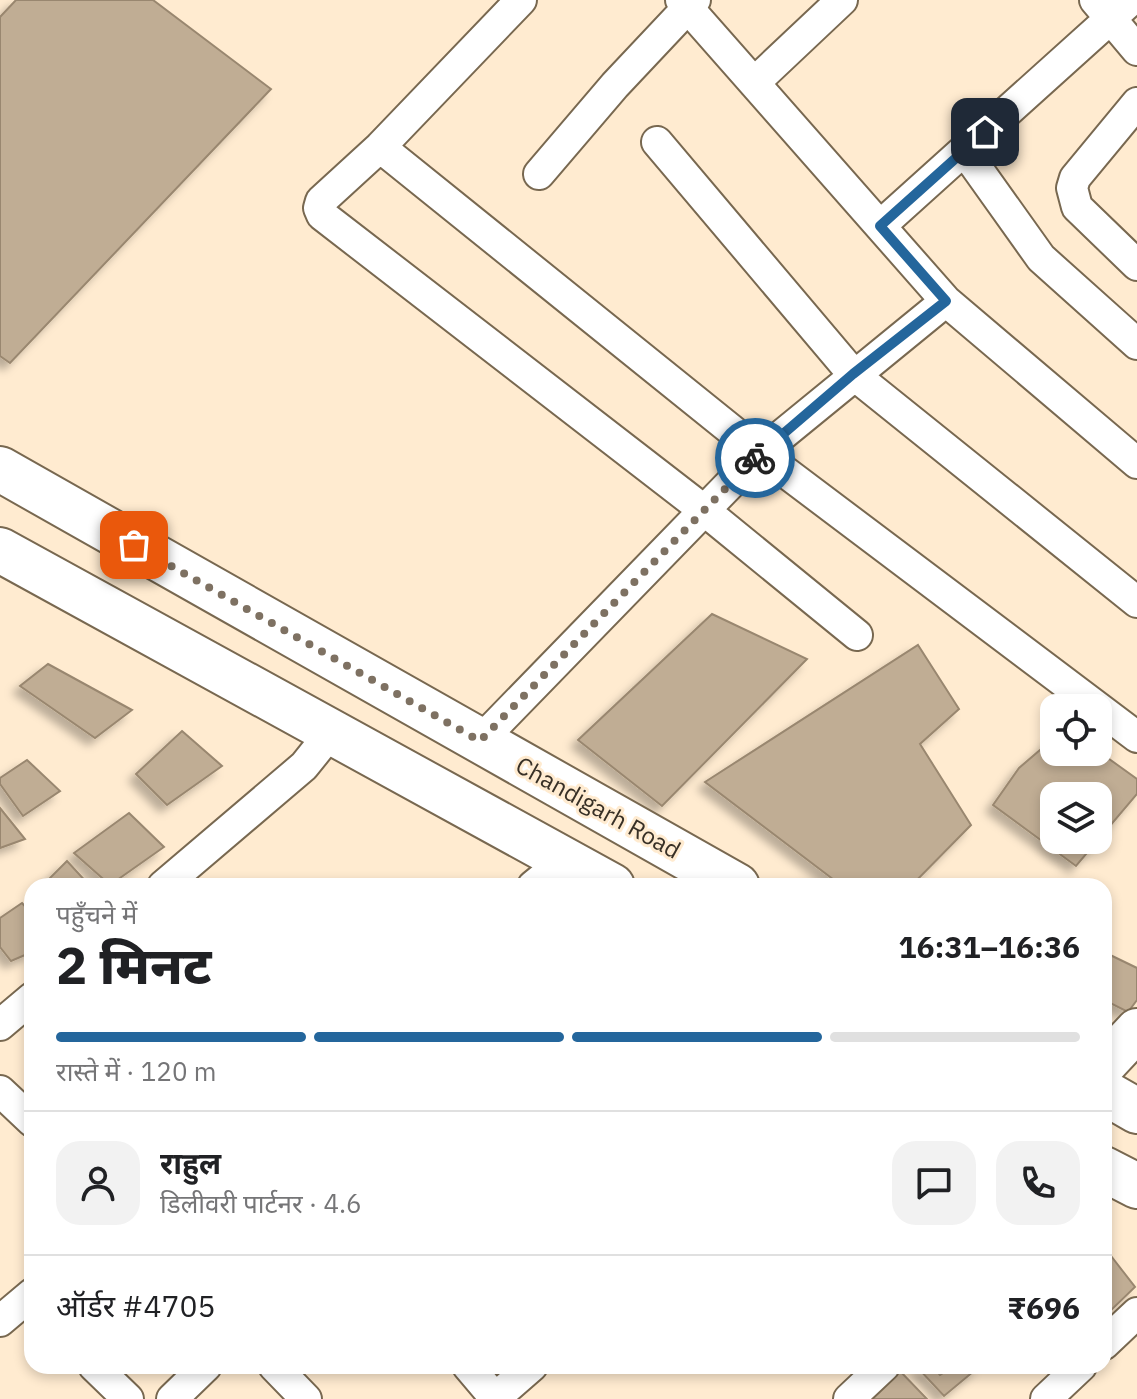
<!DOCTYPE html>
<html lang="hi">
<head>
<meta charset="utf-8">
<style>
  :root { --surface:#fff; --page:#f2f2f2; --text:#202124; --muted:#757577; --line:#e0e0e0; --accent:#24669c }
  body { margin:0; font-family:"IBM Plex Sans","Noto Sans Devanagari",sans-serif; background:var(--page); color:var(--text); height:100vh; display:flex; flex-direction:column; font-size:30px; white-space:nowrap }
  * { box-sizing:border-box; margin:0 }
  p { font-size:26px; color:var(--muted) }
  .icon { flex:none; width:44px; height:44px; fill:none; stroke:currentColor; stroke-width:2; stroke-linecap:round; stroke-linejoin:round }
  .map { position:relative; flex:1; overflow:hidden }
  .drawer { position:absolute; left:24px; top:878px; width:1088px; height:496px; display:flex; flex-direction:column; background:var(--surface); border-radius:24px; box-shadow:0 4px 12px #0003 }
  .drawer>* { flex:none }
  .buttons { position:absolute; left:1040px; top:694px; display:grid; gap:16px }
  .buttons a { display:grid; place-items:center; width:72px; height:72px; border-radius:16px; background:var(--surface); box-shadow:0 4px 12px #0003; font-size:40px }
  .pin { position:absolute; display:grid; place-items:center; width:68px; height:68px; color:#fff; margin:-34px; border-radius:16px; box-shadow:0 4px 12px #0006 }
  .courier { position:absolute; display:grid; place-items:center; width:80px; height:80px; margin:-40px; border:6px solid #24669c; border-radius:50%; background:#fff; color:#222; box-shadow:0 2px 10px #0007 }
  .headline em { font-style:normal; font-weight:800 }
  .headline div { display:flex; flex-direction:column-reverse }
  .headline { display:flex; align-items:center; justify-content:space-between; height:136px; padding:0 32px }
  h1 { font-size:52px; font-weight:800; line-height:60px }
  .bar { display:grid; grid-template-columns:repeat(4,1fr); gap:12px 8px; align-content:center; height:96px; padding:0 32px }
  .bar i { height:10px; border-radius:6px; background:var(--line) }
  .bar .selected { background:var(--accent) }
  .bar p { grid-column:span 4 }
  .line { display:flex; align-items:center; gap:20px; padding:0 32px; border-top:2px solid var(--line) }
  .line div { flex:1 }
  .round { display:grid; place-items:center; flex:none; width:84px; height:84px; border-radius:24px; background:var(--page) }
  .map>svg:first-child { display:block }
  .building { fill:#c0ad94; stroke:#99876f; stroke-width:2; filter:url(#shadow) }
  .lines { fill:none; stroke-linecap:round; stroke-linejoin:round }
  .street-casing { stroke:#786850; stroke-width:34 }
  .secondary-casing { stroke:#786850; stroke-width:46 }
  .primary-casing { stroke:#786850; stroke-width:48 }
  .street { stroke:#fff; stroke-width:30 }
  .secondary { stroke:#fff; stroke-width:42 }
  .primary { stroke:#fff; stroke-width:44 }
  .done { stroke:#7e7162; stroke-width:8; stroke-dasharray:0 14.4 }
  .route { stroke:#24669c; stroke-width:10 }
  .labels { text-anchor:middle; stroke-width:6; stroke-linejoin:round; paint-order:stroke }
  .street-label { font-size:24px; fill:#383026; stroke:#ffebd0 }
</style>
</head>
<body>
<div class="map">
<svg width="1137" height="1399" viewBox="0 0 1137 1399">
  <defs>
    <filter id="shadow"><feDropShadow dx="-7" dy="7" stdDeviation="4" flood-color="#0004"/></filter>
  </defs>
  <rect width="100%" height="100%" fill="#ffebd0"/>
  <path class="building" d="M16,0H153L271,89L10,363L0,356V17Z
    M712,614L807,659L662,806L578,740Z
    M918,645L959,709L920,744L971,825L911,886H842L705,782Z
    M48,664L132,710L95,738L20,686Z
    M182,731L222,766L167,805L136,774Z
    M1054,738V752L1098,751L1137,779V794L1098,840V796H1054V840H1098L1076,866L993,805L1019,768Z
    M27,760L60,791L23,816L0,784V778Z
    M0,808L25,839L0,848Z
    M129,813L164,847L110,885L74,853Z
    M67,861L90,886H42Z
    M22,903L32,914V952L11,961L0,947V918Z
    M1104,952L1137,968V1000L1128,1012L1104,1000Z
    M1108,1252L1135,1287L1104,1317V1255Z
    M916,1366H932L940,1375L954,1366H980L944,1396Z
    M899,1370L927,1399H870Z"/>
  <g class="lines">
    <g class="street-casing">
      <path id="street" d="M521,0L380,147L321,201L319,208L322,215L705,511L857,635
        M681,0L946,301L1137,463
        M1095,0L1137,50
        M754,83L842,0
        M1137,103L1075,178L1072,188L1077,207L1137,265
        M657,142L853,374L1137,602
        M380,147L760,453L1137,737
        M964,150L1041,258L1137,344
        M539,174L615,85L695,0
        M880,226L1131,0
        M480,741L760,453L946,301
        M163,886L304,766L332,731
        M533,886L566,859
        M0,1025L32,998
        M0,1091L32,1121
        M0,1321L32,1294
        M1104,1344L1137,1313
        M94,1366L128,1399
        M274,1366L306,1399
        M468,1366L495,1398
        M172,1399L206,1366
        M494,1399L532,1366
        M849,1399L884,1366
        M1046,1399L1081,1366"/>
    </g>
    <g class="secondary-casing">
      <path id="secondary" d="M1104,1065L1137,1030"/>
    </g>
    <g class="primary-casing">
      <path id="primary" d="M0,469L737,886
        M0,550L612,886
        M1104,1092L1137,1111
        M1104,1169L1137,1186"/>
    </g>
    <use href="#street" class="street"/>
    <use href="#secondary" class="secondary"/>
    <use href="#primary" class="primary"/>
  </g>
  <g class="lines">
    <path class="done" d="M134,545L480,741L755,458"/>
    <path class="route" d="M755,458L853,374L946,301L880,226L985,132"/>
  </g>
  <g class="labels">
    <g class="street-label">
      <text transform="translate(598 808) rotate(29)" y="8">Chandigarh Road</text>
    </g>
  </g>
</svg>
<div class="buttons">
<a><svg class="icon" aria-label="locate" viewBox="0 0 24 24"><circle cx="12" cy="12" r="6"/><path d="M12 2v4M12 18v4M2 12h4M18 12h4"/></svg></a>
<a><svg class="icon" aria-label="layers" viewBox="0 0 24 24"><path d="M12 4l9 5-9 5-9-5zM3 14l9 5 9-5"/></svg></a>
</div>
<div class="pin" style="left:134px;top:545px;background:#ea580c"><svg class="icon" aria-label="bag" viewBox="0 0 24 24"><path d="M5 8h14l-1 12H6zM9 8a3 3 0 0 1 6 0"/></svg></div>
<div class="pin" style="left:985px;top:132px;background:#1f2937"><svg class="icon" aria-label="home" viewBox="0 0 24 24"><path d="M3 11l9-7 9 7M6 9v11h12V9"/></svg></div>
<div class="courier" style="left:755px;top:458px"><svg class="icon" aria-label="bike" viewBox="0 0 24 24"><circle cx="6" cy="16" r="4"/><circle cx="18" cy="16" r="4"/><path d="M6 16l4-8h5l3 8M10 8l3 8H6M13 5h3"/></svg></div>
<section class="drawer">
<div class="headline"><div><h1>2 मिनट</h1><p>पहुँचने में</p></div><em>16:31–16:36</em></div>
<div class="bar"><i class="selected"></i><i class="selected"></i><i class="selected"></i><i></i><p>रास्ते में · 120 m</p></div>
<div class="line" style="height:144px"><a class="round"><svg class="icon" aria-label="person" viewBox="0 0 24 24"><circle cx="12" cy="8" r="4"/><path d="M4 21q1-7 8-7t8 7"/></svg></a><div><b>राहुल</b><p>डिलीवरी पार्टनर · 4.6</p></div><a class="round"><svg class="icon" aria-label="chat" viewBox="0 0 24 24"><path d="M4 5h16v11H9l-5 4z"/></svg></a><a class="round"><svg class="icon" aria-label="phone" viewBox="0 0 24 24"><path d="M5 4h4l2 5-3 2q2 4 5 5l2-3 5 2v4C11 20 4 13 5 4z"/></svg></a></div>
<div class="line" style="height:104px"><div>ऑर्डर #4705</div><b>₹696</b></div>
</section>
</div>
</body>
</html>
